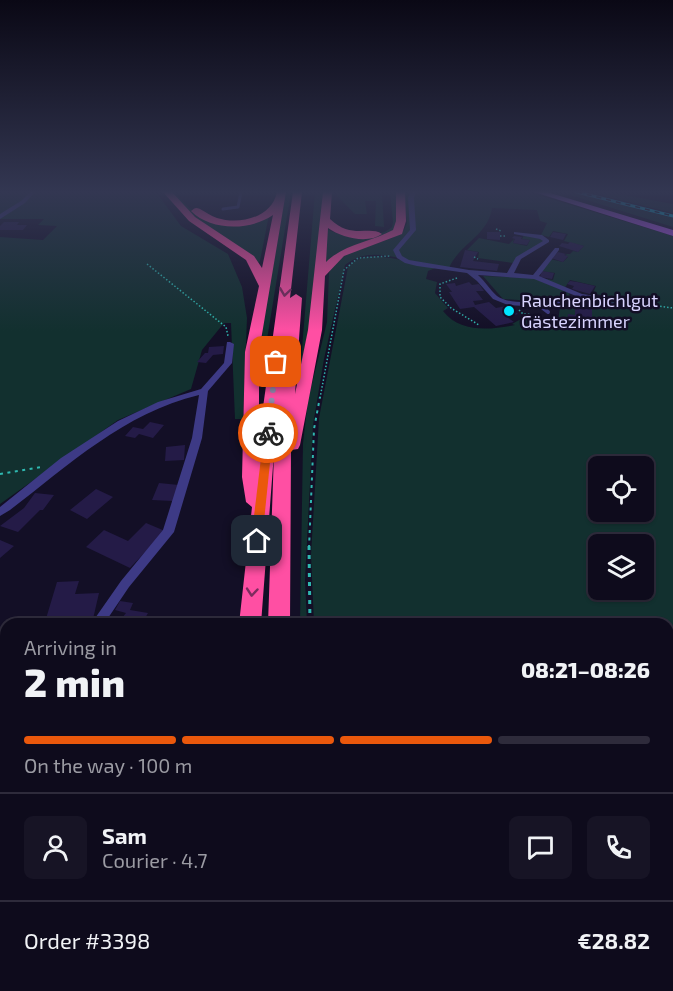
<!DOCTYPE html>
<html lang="en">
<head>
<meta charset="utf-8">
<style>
  :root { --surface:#0e0b1c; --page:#171425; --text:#f1f3f6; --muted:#9b9ba3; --line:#2e2b3b; --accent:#ea580c }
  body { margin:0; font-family:"Exo 2",sans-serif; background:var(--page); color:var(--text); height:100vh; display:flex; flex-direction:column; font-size:22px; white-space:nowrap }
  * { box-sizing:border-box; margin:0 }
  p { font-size:20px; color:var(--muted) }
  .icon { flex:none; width:33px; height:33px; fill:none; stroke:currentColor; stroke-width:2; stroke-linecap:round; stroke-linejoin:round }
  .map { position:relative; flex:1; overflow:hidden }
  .drawer { position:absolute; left:0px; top:618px; width:674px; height:374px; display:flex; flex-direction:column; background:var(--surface); border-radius:18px 18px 0 0; box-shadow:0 2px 4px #0004,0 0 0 2px var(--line) }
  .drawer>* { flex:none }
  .fabs { position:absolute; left:588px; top:456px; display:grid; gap:12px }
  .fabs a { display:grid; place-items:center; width:66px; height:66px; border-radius:9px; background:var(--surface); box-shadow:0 2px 4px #0004,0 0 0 2px var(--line); font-size:30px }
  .pin { position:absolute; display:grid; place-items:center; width:51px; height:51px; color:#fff; margin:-26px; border-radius:12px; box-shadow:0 3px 9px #0006 }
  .courier { position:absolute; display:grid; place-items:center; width:60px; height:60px; margin:-30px; border:4px solid #ea580c; border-radius:50%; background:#fff; color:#222; box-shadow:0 2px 8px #0007 }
  .headline em { font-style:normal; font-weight:800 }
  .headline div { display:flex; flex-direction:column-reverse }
  .headline { display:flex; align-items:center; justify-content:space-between; height:102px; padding:0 24px }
  h1 { font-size:39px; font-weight:800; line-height:45px }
  .bar { display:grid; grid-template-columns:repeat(4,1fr); gap:9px 6px; align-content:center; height:72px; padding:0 24px }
  .bar i { height:8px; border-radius:4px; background:var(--line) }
  .bar .active { background:var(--accent) }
  .bar p { grid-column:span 4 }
  .line { display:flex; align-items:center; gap:15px; padding:0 24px; border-top:2px solid var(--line) }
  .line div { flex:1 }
  .round { display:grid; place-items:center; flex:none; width:63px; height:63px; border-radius:9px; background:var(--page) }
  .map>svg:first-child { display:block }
  .green { fill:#12302f; fill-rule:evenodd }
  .building { fill:#241b47 }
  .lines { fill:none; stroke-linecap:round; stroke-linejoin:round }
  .path-far3 { stroke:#2fb8b0; stroke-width:1.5; stroke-dasharray:1.5 2; stroke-linecap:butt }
  .path-far2 { stroke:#2fb8b0; stroke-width:2; stroke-dasharray:3 4.5; stroke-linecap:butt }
  .path-far1 { stroke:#2fb8b0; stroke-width:3; stroke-dasharray:4 5; stroke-linecap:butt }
  .path { stroke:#2fb8b0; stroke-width:4; stroke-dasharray:4.5 8; stroke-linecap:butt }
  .lane-far1 { stroke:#3d3a85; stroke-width:3 }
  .lane { stroke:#3d3a85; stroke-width:4 }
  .street { fill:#3d3a85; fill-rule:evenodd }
  .primary { fill:#c25bff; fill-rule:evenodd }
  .highway { fill:#ff4fa3; fill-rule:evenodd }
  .rail-casing { stroke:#00e5ff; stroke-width:3 }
  .rail { stroke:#130f26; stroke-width:1.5; stroke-dasharray:5; stroke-linecap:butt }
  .oneway { stroke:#7d2c5e }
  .route { fill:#ea580c }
  .done { stroke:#948fb3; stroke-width:6; stroke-dasharray:0 10.8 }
  .poi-dot { fill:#00e5ff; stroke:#130f26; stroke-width:2 }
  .labels { text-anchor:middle; stroke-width:5; stroke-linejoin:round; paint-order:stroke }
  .far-poi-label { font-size:18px; fill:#d9d4ff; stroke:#130f26; text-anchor:start }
</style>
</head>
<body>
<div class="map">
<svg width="673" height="991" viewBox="0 0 673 991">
  <rect width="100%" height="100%" fill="#130f26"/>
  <path class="green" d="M0,192H156L181,226L228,254L242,287L247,318L243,419H235L231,323H224L202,350L191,389L118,420L0,504V237L43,240L57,226L38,225L44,219H0Z
    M170,192H174C209,232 221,225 269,215L260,261L258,263L194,218Z
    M286,192H291L263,364L262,329Z
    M315,192H324L310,321L300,372Z
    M337,192H382L384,227L375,226L376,201H365L367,214H355L336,195Z
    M390,192H397L398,222L392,233L347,248L325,263L327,229C345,238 375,241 392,227L393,222Z
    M406,192H528L673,236V836L668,834V624H314L311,555L319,418L348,267C366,245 411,264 435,268L428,271L426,279L437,282L435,293L448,308L443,311C460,333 490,330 515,325L512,324L521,319L558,320L561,302L604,296L593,293L596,286L570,280L564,289L539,278L553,280L555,273L540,271L550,259L563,262L568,257L565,255L567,254H570L573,251L578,252L584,246L564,241L568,234L553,231L549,237L541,235L547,223L540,221L537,210L492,208C488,236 459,244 449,268C438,266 427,265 417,262C392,257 367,247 345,265L324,359L313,425L305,580L307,624H300L303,443L308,400L327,322L329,273L333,263L346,254L392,238L404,230L407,223L404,196ZM598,466H644V512H598ZM598,544H644V590H598Z
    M561,192H573L673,218V227Z
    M589,192H608L673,204V213Z
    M524,235L545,240L513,263L478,258L479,252L467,250L479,238L509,244L514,239L513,243L527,246L530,240L522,239Z
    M483,276L533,278L569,293L570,297L532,301L503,299Z
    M0,650L6,652V986H189L188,991H0Z
    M668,868L673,889V991H665L664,986H668Z"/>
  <path class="building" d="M4,222H19L17,225H27L23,230H0V226Z
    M487,232H500V240L487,239Z
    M553,232L566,234L563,240L550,237Z
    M514,236L522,237L521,239L530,240L527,245L513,243L515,239L512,238Z
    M570,242L584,246L578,252L559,246L562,243L568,244Z
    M465,250L478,252L473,261L499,264L497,271L460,267Z
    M558,252L566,254L564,255L568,256L563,262L551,258Z
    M542,271L554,273L552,279L540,277Z
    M570,281L577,282L595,286L590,294L572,289L574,286L567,284Z
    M469,282L472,285L479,284L484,291H476L483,300L473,301L475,305L489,302L496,308L506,306L518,314L507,317L514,322L496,326L474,307L460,309L449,292H452L446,284L455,283L456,286Z
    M575,303L592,305V324L567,322L568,314L575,315Z
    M224,346L223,354L213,355L206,363L197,362L205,353H208L209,347Z
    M150,422L164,425L153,438L139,434L135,438L125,436L133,427L143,429Z
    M185,445L184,460L165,461L166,447Z
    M159,483L179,485L173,501L152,500Z
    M96,489L113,497L87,519L70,510Z
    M35,493L54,495L43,510H40L18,532L0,526L24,508Z
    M146,523L165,531L130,568L86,547L104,530L128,541Z
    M0,540L14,546L0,558Z
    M79,581L75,594L99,593L93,619L45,622L57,582Z
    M120,601L133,603L130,610L148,613L144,620L154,622L153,624H110L122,618L126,613L115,610Z
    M460,986H497L498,991H460Z
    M609,986H660L662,991H621L610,990Z"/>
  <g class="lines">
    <path class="path-far3" d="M496,229L501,231
      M500,236H507
      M474,257L478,259
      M147,264L226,327L228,336
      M457,278L440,284V297L451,308L479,325
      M622,301L673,308
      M519,310L523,314H531
      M320,398L344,270L358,258L390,256"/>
    <path class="path-far2" d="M0,474L42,467
      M309,548L314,429L320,397"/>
    <path class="path-far1" d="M309,546L310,624"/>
    <path class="path" d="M330,986V991"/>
    <path class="lane-far1" d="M223,209L238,207L241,192"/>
    <path class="lane" d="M574,301L617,305
      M535,302L548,312"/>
    <path class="street" d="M30,192H35L25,203L0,219V214L21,201Z
      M410,192H416L414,198L416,230L399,250L402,256L409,260L469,270L507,273L516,257L543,241L540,239L514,234V232L542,235L549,240V242L521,259L514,273L533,275L555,248H559V250L539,276L582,294L610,298L614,300L610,302L582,298L574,303L524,306L508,305L493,299L477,281L467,273L417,266L405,263L397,258L393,250L410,230L408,198ZM478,275L534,279L576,296L572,299C552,299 514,308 497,296C490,290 485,281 478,275Z
      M227,342H230L234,344L232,363L208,391L202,438L174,532L129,587L104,624H91L121,581L163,530L192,438L199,395C124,413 69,465 10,510L0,516V507L61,458L118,421L158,402L201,389L224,363Z
      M0,637L6,638V650L0,649Z
      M668,832L673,834V850L668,848Z"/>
    <path class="primary" d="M534,192H547L673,230V236Z"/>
    <path class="highway" d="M163,192H172L195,217L254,256L262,268L273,215C250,231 211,231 191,211C195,208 195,207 200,209C206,212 211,216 217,218C239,225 272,218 277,192H286L259,352V436L293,192H302L290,298L296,294L302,298L295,394L308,330L323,192H332L330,219C352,240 369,225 382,234C368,244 342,238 328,228L326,262C344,244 371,242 393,230L396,221V192H405L406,221L402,234L344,256L325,276L322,330L300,445L298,449L291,450L290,624H268L274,453L261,624H239L252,507L246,502L242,477L245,352L259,286L246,260L189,221Z
      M213,986H245V991H213Z
      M257,986H289V991H257Z"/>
    <g class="rail-casing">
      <path id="rail" d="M577,192L673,216"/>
    </g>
    <use href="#rail" class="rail"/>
  </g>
  <defs><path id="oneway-chevron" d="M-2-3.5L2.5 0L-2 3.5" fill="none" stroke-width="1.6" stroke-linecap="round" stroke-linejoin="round" transform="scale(1.5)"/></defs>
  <g class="oneway">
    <use href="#oneway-chevron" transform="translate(285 292) rotate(98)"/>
    <use href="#oneway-chevron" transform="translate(252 592) rotate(95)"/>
  </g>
  <linearGradient id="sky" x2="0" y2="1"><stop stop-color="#0a0815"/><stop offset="0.58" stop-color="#333752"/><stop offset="1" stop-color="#333752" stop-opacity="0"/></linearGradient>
  <rect width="673" height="331" fill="url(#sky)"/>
  <path class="route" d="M268,430L273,433L262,541L257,545L251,541L264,433Z"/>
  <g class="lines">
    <path class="done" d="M268,433L276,362"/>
  </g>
  <circle class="poi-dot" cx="509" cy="311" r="6"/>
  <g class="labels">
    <g class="far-poi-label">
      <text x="521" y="307">Rauchenbichlgut<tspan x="521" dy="21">Gästezimmer</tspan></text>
    </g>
  </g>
</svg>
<div class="fabs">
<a><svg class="icon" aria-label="locate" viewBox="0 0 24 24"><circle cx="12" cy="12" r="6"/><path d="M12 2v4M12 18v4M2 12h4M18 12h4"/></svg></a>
<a><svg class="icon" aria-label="layers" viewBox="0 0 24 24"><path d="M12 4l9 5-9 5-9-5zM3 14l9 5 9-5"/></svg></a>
</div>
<div class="pin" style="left:276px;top:362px;background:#ea580c"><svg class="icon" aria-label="bag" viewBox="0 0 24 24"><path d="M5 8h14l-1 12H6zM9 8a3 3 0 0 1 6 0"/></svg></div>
<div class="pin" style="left:257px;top:541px;background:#1f2937"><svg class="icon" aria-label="home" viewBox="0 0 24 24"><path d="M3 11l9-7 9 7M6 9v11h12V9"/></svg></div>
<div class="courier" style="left:268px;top:433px"><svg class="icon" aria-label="bike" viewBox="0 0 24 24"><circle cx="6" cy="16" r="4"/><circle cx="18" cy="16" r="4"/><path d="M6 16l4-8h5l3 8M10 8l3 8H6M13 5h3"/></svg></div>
<section class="drawer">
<div class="headline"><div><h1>2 min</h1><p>Arriving in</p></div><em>08:21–08:26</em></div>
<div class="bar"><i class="active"></i><i class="active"></i><i class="active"></i><i></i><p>On the way · 100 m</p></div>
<div class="line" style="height:108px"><a class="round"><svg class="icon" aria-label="person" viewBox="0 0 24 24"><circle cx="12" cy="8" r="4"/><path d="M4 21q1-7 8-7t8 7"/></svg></a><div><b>Sam</b><p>Courier · 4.7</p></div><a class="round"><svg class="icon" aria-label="chat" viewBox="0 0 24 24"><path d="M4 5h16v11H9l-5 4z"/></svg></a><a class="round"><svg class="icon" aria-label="phone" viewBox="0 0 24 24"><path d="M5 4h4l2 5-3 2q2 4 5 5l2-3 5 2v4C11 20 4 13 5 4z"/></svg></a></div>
<div class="line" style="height:78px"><div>Order #3398</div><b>€28.82</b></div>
</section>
</div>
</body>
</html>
